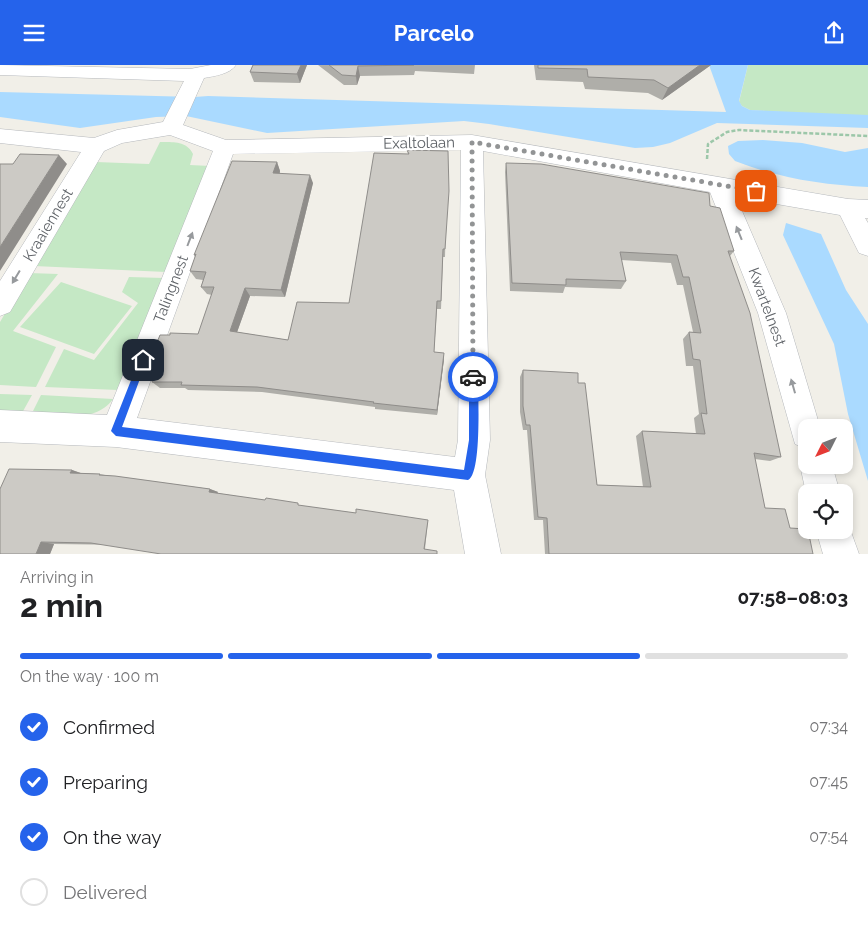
<!DOCTYPE html>
<html lang="en">
<head>
<meta charset="utf-8">
<style>
  :root { --surface:#fff; --page:#f2f2f2; --text:#202124; --muted:#757577; --line:#e0e0e0; --accent:#2563eb }
  body { margin:0; font-family:Raleway,sans-serif; background:var(--page); color:var(--text); height:100vh; display:flex; flex-direction:column; font-size:19px; white-space:nowrap }
  * { box-sizing:border-box; margin:0 }
  p { font-size:16px; color:var(--muted) }
  .icon { flex:none; width:28px; height:28px; fill:none; stroke:currentColor; stroke-width:2; stroke-linecap:round; stroke-linejoin:round }
  .map { position:relative; height:489px; overflow:hidden }
  .drawer { display:flex; flex-direction:column; background:var(--surface); flex:1 }
  .drawer>* { flex:none }
  .needle { width:32px; rotate:228deg }
  .fabs { position:absolute; left:798px; top:354px; display:grid; gap:10px }
  .fabs a { display:grid; place-items:center; width:55px; height:55px; border-radius:10px; background:var(--surface); box-shadow:0 2px 8px #0003; font-size:25px }
  .pin { position:absolute; display:grid; place-items:center; width:42px; height:42px; color:#fff; margin:-21px; border-radius:10px; box-shadow:0 2px 8px #0006 }
  .courier { position:absolute; display:grid; place-items:center; width:50px; height:50px; margin:-25px; border:4px solid #2563eb; border-radius:50%; background:#fff; color:#222; box-shadow:0 1px 6px #0007 }
  .summary em { font-style:normal; font-weight:700 }
  .summary div { display:flex; flex-direction:column-reverse }
  .summary { display:flex; align-items:center; justify-content:space-between; height:85px; padding:0 20px }
  h1 { font-size:32px; font-weight:700; line-height:38px }
  .bar { display:grid; grid-template-columns:repeat(4,1fr); gap:8px 5px; align-content:center; height:60px; padding:0 20px }
  .bar i { height:6px; border-radius:4px; background:var(--line) }
  .bar .selected { background:var(--accent) }
  .bar p { grid-column:span 4 }
  ol { padding:0 20px; list-style:none }
  li { display:flex; align-items:center; gap:15px; height:55px }
  li p { margin-inline-start:auto }
  li .icon { padding:5px; border-radius:50%; background:var(--accent); color:#fff; stroke-width:4 }
  li:last-child { color:var(--muted) }
  li i { width:28px; height:28px; border:2px solid var(--line); border-radius:50% }
  header { display:flex; justify-content:space-between; align-items:center; height:65px; padding:0 20px; background:var(--accent); color:#fff; font-size:22px; font-weight:700 }
  .map>svg:first-child { display:block }
  .green { fill:#c5e8c5 }
  .water { fill:#aadaff }
  .lines { fill:none; stroke-linecap:round; stroke-linejoin:round }
  .minor-casing { stroke:#b5b8bc; stroke-width:1 }
  .path { stroke:#9cc7a9; stroke-width:2.5; stroke-dasharray:4 2; stroke-linecap:butt }
  .minor { fill:#fff; fill-rule:evenodd }
  .wall { fill:#afaea9 }
  .shaded-wall { fill:#8f8d8a }
  .building { fill:#cccac5; stroke:#8f8d8a }
  .oneway { fill:#979a9d }
  .route { fill:#2563eb }
  .done { stroke:#929495; stroke-width:5; stroke-dasharray:0 9 }
  .labels { text-anchor:middle; stroke-width:4.5; stroke-linejoin:round; paint-order:stroke }
  .street-label { font-size:15px; fill:#5f6368; stroke:#fff }
</style>
</head>
<body>
<header><svg class="icon" aria-label="menu" viewBox="0 0 24 24"><path d="M4 6h16M4 12h16M4 18h16"/></svg>Parcelo<svg class="icon" aria-label="share" viewBox="0 0 24 24"><path d="M12 15V3M7 8l5-5 5 5M5 13v7h14v-7"/></svg></header>
<div class="map">
<svg width="868" height="489" viewBox="0 0 868 489">
  <rect width="100%" height="100%" fill="#f1efe8"/>
  <path class="green" d="M748,0H868V53L750,45L742,41L739,37Z
    M160,77C173,77 187,76 193,89L190,100L210,101L166,207L34,201L96,97L149,99Z
    M29,208L58,209L13,266L56,282L36,322L0,320V257Z
    M129,212L164,213L118,325L45,322L64,284L94,295L138,238L122,227Z
    M61,217L132,241L94,289L20,262Z
    M0,329L32,330L22,348L0,346Z
    M41,330L113,334C95,359 59,350 32,348Z"/>
  <path class="water" d="M709,0H748L739,36L742,41L750,45L868,50V63L717,58L670,78L653,82L635,83L489,59L464,56L267,68L186,51L156,52L80,63L0,52V27L195,32L208,31L726,47Z
    M763,75L802,78L845,87L868,83V122C822,120 778,113 735,96L729,89L728,81L738,76Z
    M786,158L821,169L846,225L868,259V416L848,349L834,279L783,170Z"/>
  <g class="lines">
    <g class="minor-casing">
      <path id="minor" d="M0,0L190,4L211,0H236C230,9 215,11 204,13L183,60L226,75L472,70L848,134L868,135V153H865L868,158V191L859,188L840,150L736,132L786,248L820,362H806V384L795,379L758,248L710,127L483,86L490,375L485,410L501,489H465L454,425L116,382L0,377V345L107,350L213,86L170,70L122,78L104,86L10,247L0,251V216L81,87L0,78V64L94,73L117,65L163,57L184,16L0,10ZM461,85L458,375L455,392L137,353L233,89Z
        M804,388H806V400H832L840,428H806L800,400Z
        M844,451L846,453L859,489H823L816,465H844Z"/>
    </g>
    <path class="path" d="M707,94L708,79L727,67L739,65L868,71"/>
    <use href="#minor" class="minor"/>
  </g>
  <path class="wall" d="M253,0H307L300,18L254,17L250,7Z
    M318,0H475L474,9L415,6L414,10L360,11L357,20H344Z
    M534,0H711L662,35L648,28L585,24L583,17L536,15Z
    M407,85L448,86L445,192H443L441,244H437L434,287L444,294L437,350L375,344V342L262,327L188,325L185,323H160L152,317L158,301L150,295L170,270L198,269L212,230L207,229L201,222L203,215L196,214L190,206L195,192L194,190L277,97L280,106V108L313,118L285,232L250,231L237,267L288,275L349,238L408,89Z
    M506,98L710,141L734,186L730,191L781,392L770,396L755,394L765,443L790,463L813,489H545L543,455H534L527,365H523L520,347V312L523,305L578,318L597,420L643,422L636,371L642,366L696,369L694,353L699,349L693,301H686L683,274L689,267H693L683,220H677L671,198L621,195L626,216L621,224L565,222L563,228L510,226L505,107Z
    M72,405L81,408L100,409L105,410L210,424L218,427L217,428L303,441L356,448L428,455L425,484L54,479L50,489H0Z"/>
  <path class="shaded-wall" d="M301,0H307L300,18L297,9Z
    M700,0H711L662,35L668,23Z
    M358,1L360,11L357,20L356,11Z
    M59,90L67,99L0,206V182Z
    M277,97L280,106L277,117L273,108Z
    M310,110L313,118L285,232L281,225Z
    M245,223L250,231L235,273L230,266Z
    M444,288V294L437,350V345Z
    M72,405L83,409L70,408Z
    M210,424L218,427L216,430L209,427Z
    M41,477L54,479L50,489H36Z"/>
  <path class="building" d="M253,0H301L297,9L250,7Z
    M329,0H414L358,1L356,11L342,10Z
    M538,0H700L668,23L654,15L588,12L587,4L538,3Z
    M407,85L448,86L449,126L445,184H443L441,236H437L434,287L444,288L437,345L373,338L374,337L257,322L181,320L182,317H152L160,295H150L160,270H170V268L198,269L214,222H201L206,207L190,206L196,189L194,190L232,96L277,97L273,108L310,110L281,225L245,223L230,266L288,275L297,237L349,238L374,88L409,89Z
    M20,89L59,90L0,182V99H13Z
    M506,98L541,99L709,128L710,141L720,143L734,186H728L750,248L781,392L754,388L765,443L785,444L790,463L806,464V465H808L813,489H549L547,453L538,452L530,360H526L523,341V305L578,308V318H585L597,420L651,422L642,366L705,369L701,348L707,349L700,295L693,294L689,267L701,268L689,212H683L677,190L620,187L626,216L566,214V220L512,218Z
    M9,404L72,405L70,408L100,409L99,410L115,411L210,424L209,427L265,435L266,433L298,438V440L356,448V444L428,455L424,484L437,486V489H161L91,478L41,477L36,489H0V424Z"/>
  <defs><path id="oneway-solid" d="M-6-.8H1V-3.2L6.5 0L1 3.2V.8H-6Z" transform="scale(1.25)"/></defs>
  <g class="oneway">
    <use href="#oneway-solid" transform="translate(739 168) rotate(-112)"/>
    <use href="#oneway-solid" transform="translate(190 174) rotate(-69)"/>
    <use href="#oneway-solid" transform="translate(16 212) rotate(121)"/>
    <use href="#oneway-solid" transform="translate(793 321) rotate(-106)"/>
  </g>
  <path class="route" d="M143,291L147,295L122,362L464,405L469,375V312L473,308L478,312C478,329 482,409 468,415L116,371L111,366L139,295Z"/>
  <g class="lines">
    <path class="done" d="M473,312L472,77L756,126"/>
  </g>
  <g class="labels">
    <g class="street-label">
      <text transform="translate(419 78) rotate(-1)" y="5">Exaltolaan</text>
      <text transform="translate(48 160) rotate(-59)" y="5">Kraaiennest</text>
      <text transform="translate(171 224) rotate(-69)" y="5">Talingnest</text>
      <text transform="translate(767 242) rotate(70)" y="5">Kwartelnest</text>
    </g>
  </g>
</svg>
<div class="fabs">
<a><svg class="needle" viewBox="-14 -14 28 28"><path d="M0-13l5 13h-10z" fill="#e53935"/><path d="M0 13l5-13h-10z" fill="#757577"/></svg></a>
<a><svg class="icon" aria-label="locate" viewBox="0 0 24 24"><circle cx="12" cy="12" r="6"/><path d="M12 2v4M12 18v4M2 12h4M18 12h4"/></svg></a>
</div>
<div class="pin" style="left:756px;top:126px;background:#ea580c"><svg class="icon" aria-label="bag" viewBox="0 0 24 24"><path d="M5 8h14l-1 12H6zM9 8a3 3 0 0 1 6 0"/></svg></div>
<div class="pin" style="left:143px;top:295px;background:#1f2937"><svg class="icon" aria-label="home" viewBox="0 0 24 24"><path d="M3 11l9-7 9 7M6 9v11h12V9"/></svg></div>
<div class="courier" style="left:473px;top:312px"><svg class="icon" aria-label="car" viewBox="0 0 24 24"><path d="M5 17H2v-5l4-1 3-4h7l3 4 3 1v5h-3M9 17h6M6 11h13"/><circle cx="7" cy="17" r="2"/><circle cx="17" cy="17" r="2"/></svg></div>
</div>
<section class="drawer">
<div class="summary"><div><h1>2 min</h1><p>Arriving in</p></div><em>07:58–08:03</em></div>
<div class="bar"><i class="selected"></i><i class="selected"></i><i class="selected"></i><i></i><p>On the way · 100 m</p></div>
<ol>
<li><svg class="icon" aria-label="check" viewBox="0 0 24 24"><path d="M5 12l5 5 9-10"/></svg>Confirmed<p>07:34</p></li>
<li><svg class="icon" aria-label="check" viewBox="0 0 24 24"><path d="M5 12l5 5 9-10"/></svg>Preparing<p>07:45</p></li>
<li><svg class="icon" aria-label="check" viewBox="0 0 24 24"><path d="M5 12l5 5 9-10"/></svg>On the way<p>07:54</p></li>
<li><i></i>Delivered</li>
</ol>
</section>
</body>
</html>
